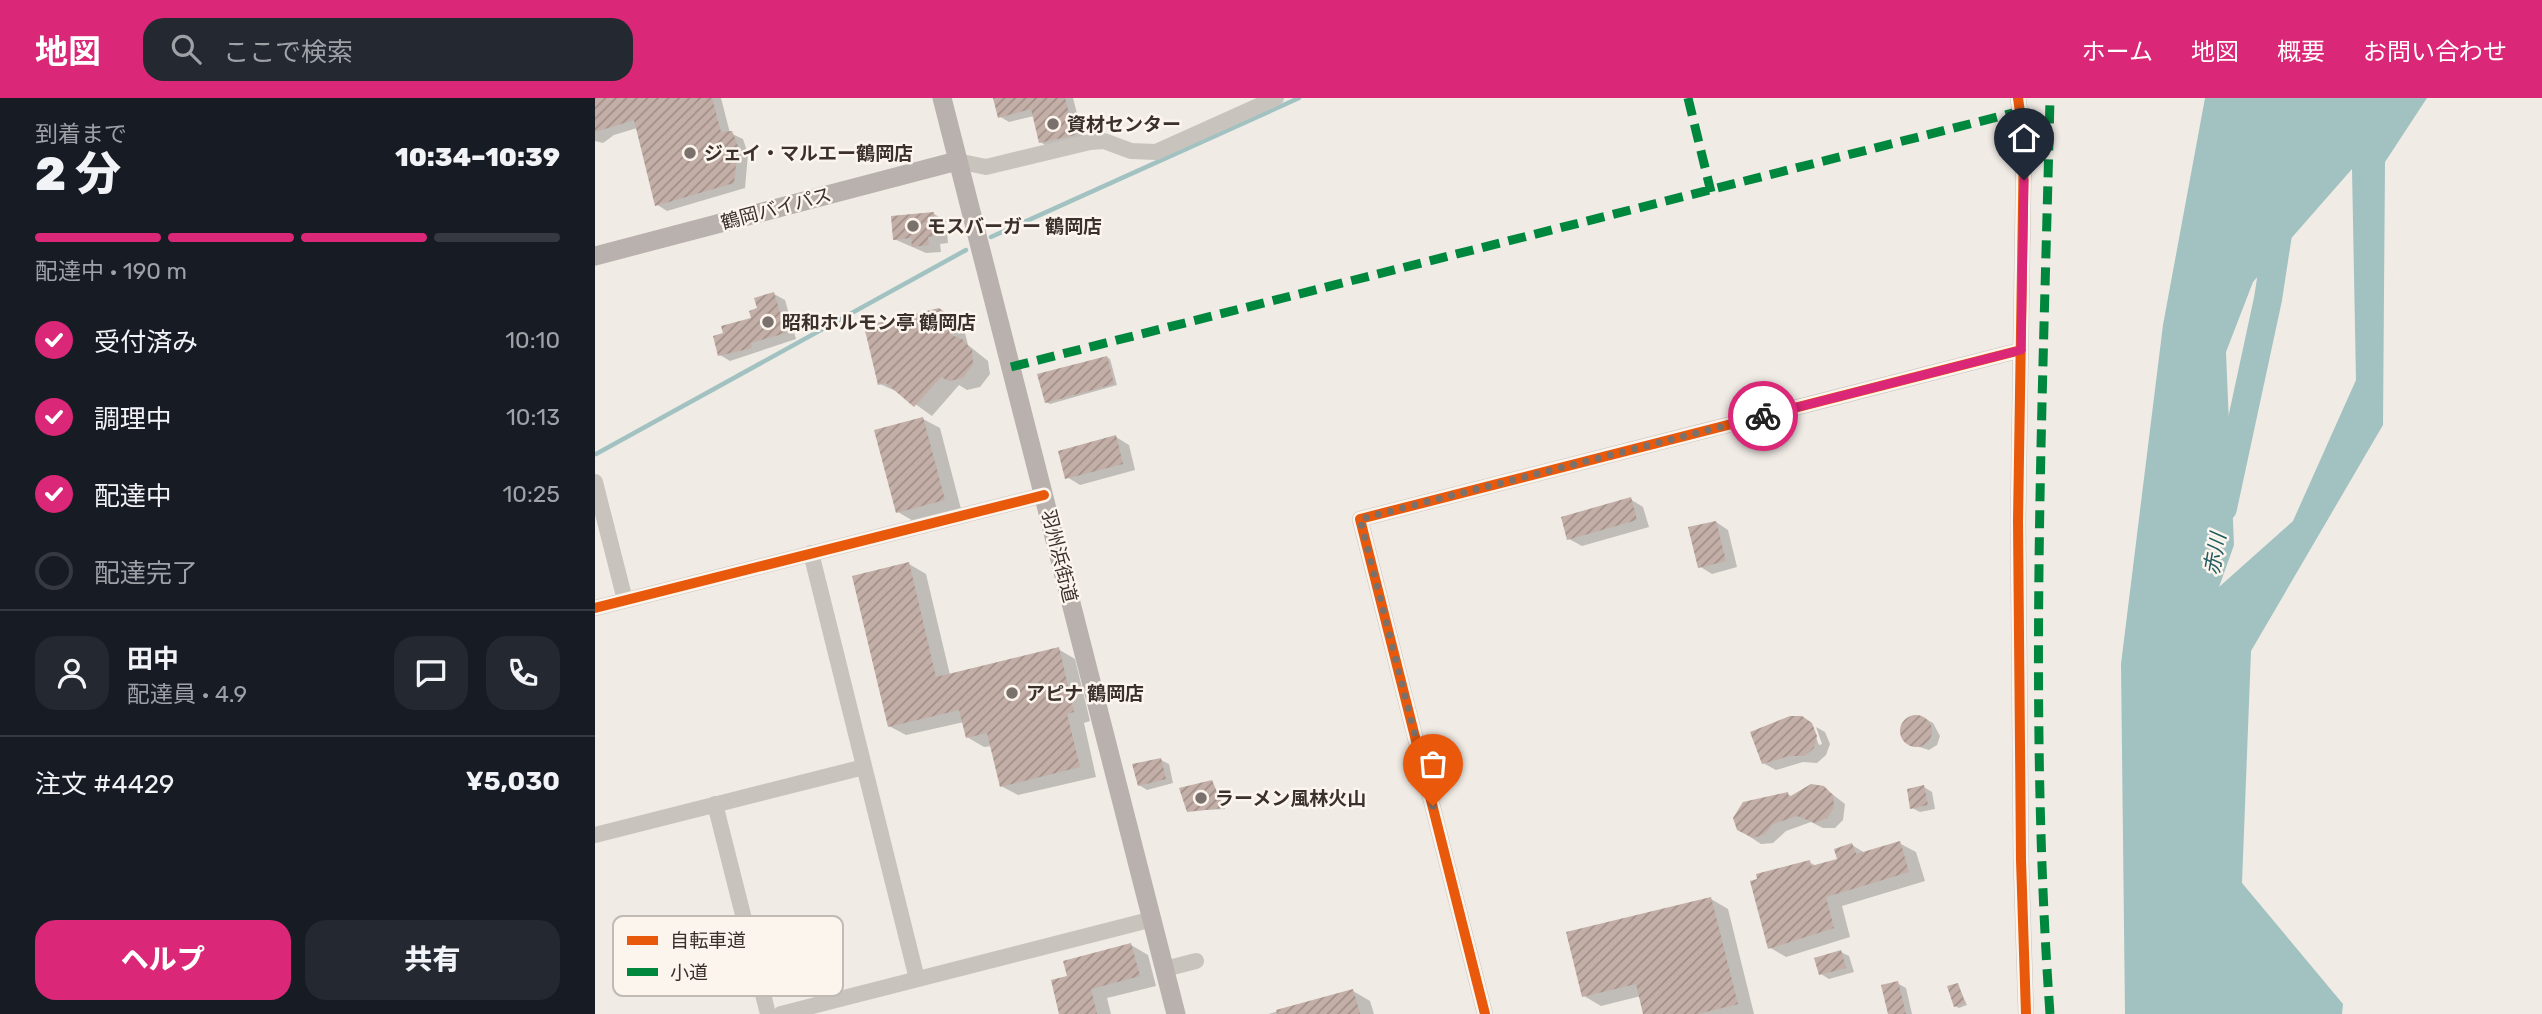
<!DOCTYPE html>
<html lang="ja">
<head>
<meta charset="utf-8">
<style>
  :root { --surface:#171b24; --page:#242831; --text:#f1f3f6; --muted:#9ea1a6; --line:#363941; --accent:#db2777 }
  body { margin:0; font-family:Rubik,"Noto Sans JP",sans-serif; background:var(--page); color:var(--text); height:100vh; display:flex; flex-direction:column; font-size:26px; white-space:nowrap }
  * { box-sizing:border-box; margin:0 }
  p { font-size:23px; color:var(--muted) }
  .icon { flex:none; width:38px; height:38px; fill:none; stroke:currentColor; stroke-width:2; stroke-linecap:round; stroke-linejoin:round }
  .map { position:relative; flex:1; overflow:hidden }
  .drawer { display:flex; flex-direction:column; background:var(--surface); width:595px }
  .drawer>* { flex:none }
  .pin { position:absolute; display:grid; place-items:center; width:60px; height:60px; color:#fff; margin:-72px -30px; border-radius:50% 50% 50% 0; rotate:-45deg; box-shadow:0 0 7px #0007 }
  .pin .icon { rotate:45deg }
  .courier { position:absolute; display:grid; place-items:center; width:70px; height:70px; margin:-35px; border:5px solid #db2777; border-radius:50%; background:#fff; color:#222; box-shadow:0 2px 9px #0007 }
  .head em { font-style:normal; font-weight:800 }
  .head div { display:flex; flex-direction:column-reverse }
  .head { display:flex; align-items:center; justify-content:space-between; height:119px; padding:0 35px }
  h1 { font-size:46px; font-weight:800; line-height:52px }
  .bar { display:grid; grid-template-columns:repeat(4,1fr); gap:10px 7px; align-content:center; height:84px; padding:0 35px }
  .bar i { height:9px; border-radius:5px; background:var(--line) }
  .bar .selected { background:var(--accent) }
  .bar p { grid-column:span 4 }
  .line { display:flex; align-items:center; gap:18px; padding:0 35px; border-top:2px solid var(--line) }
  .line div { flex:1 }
  .round { display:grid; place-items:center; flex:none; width:74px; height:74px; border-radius:21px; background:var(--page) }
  ol { padding:0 35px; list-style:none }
  li { display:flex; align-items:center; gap:21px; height:77px }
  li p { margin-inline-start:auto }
  li .icon { padding:7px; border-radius:50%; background:var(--accent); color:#fff; stroke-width:4 }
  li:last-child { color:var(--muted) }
  li i { width:38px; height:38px; border:4px solid var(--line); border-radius:50% }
  .action { display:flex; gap:14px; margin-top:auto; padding:14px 35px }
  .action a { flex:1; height:80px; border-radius:21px; background:var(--accent); color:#fff; font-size:28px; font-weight:800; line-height:80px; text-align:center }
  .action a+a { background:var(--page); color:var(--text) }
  header { display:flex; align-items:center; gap:42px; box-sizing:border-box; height:98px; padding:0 35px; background:var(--accent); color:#fff }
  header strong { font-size:33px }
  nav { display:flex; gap:38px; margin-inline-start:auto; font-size:24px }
  .search { width:490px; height:63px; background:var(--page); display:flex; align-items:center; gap:18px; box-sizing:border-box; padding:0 24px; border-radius:21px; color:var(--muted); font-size:26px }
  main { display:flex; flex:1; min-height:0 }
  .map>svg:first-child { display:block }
  .water { fill:#a1c2c1; fill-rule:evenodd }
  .shadow { fill:#0003 }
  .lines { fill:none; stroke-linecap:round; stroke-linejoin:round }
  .stream { stroke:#a1c2c1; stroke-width:4.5 }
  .river { stroke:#a1c2c1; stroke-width:28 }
  .building { fill:url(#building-hatch) }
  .minor { stroke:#c9c3be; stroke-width:16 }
  .major { stroke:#b8b1ad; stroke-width:19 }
  .quiet { stroke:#00873e; stroke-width:9; stroke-dasharray:18 9; stroke-linecap:butt }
  .cycleway-casing { stroke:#fbf5ee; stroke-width:15 }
  .cycleway { stroke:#e8590c; stroke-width:10 }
  .done { stroke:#7a716c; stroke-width:7; stroke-dasharray:0 12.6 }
  .route { stroke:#db2777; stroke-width:9 }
  .poi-dot { fill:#7a716c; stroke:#fbf5ee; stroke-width:2.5 }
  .labels { text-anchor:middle; stroke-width:5; stroke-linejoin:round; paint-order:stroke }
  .poi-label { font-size:19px; font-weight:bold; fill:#3b302b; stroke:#fbf5ee; text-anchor:start }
  .street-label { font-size:19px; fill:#3b302b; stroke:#fbf5ee }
  .water-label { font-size:21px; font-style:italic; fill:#1f5a5e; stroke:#fbf5ee }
  .key { fill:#fbf5ee; stroke:#c1bab4; stroke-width:2 }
  .key-label { font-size:19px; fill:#3b302b }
</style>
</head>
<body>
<header>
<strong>地図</strong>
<div class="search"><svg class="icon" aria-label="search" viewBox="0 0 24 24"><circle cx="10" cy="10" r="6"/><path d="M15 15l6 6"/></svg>ここで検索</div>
<nav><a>ホーム</a><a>地図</a><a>概要</a><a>お問い合わせ</a></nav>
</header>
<main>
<section class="drawer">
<div class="head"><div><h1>2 分</h1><p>到着まで</p></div><em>10:34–10:39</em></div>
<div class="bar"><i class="selected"></i><i class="selected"></i><i class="selected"></i><i></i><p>配達中 · 190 m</p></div>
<ol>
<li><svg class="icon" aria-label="check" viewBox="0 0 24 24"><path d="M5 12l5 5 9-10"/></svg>受付済み<p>10:10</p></li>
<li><svg class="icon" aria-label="check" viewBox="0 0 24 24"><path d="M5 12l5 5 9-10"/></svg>調理中<p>10:13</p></li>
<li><svg class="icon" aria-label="check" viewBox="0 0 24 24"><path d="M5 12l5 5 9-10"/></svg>配達中<p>10:25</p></li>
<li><i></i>配達完了</li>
</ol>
<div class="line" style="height:126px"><a class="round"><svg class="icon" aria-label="person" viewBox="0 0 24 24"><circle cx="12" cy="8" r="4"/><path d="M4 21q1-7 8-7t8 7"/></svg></a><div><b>田中</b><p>配達員 · 4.9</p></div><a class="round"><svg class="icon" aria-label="chat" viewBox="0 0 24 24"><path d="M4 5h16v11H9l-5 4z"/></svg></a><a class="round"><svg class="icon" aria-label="phone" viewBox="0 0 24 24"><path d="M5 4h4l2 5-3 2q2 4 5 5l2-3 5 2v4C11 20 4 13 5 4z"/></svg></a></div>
<div class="line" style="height:91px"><div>注文 #4429</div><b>¥5,030</b></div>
<div class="action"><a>ヘルプ</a><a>共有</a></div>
</section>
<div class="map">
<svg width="1947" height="916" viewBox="0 0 1947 916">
  <defs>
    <pattern id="building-hatch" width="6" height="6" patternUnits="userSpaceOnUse" patternTransform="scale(1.75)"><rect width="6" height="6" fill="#c3afa7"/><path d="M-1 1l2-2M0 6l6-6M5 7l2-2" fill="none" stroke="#a08f88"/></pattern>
  </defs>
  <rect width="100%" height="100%" fill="#f0ebe5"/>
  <path class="water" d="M1610,0H1832L1790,64L1788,327L1656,553L1647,785L1748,906L1747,916H1530L1526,566L1568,227ZM1757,71L1761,282L1698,423L1624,489L1639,447L1631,254L1658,184Z"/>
  <path class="shadow" d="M0,0H126L135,35L148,41L153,56L150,90L72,113L61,106L42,30L19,37L8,45L0,43Z
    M400,0H478L489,42L455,50L445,44L439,18L414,24L404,18Z
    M339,116L351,123L353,145L345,146L346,154L331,155L299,141Z
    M179,196L190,202L201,241L135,263L125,257Z
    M344,212L368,227L373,247L393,263L395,276L385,289L372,292L364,287L337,318L305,295L285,286Z
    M512,259L515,261L522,287L455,306L451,304Z
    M328,321L345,330L366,411L320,424L303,414Z
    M521,339L534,347L540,372L485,387L472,379Z
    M1035,401L1048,409L1054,429L987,448L974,441Z
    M1121,424L1133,432L1142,469L1117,476L1104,468Z
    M314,466L331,476L355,577L463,551L480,561L495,623L489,625L501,679L423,697L406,688L397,648L389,649L372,639L369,624L311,637L294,628Z
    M1316,620H1329L1338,625L1345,638L1342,647L1334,652L1315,646L1307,634L1309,625Z
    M1216,626L1224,647L1227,646L1221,629L1230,634L1235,646L1231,657L1222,665L1208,664L1181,672L1168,665Z
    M566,662L574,666L578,685L552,692L544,687Z
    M617,683L630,711L593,713Z
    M1228,689L1250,706L1248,722L1240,730H1228L1216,724L1191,733L1178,745L1166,746L1143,731L1192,696L1198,699Z
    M1329,689L1337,694L1340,711L1325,714L1317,710Z
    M1304,745L1321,754L1330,783L1247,808L1255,839L1191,859L1174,849L1214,764L1221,768L1244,762L1257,747L1270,755Z
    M1116,801L1133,811L1159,916H1050L1046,898L1006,908L989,898Z
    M536,847L553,857L561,888L512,900L516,916H466L474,879Z
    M1246,854L1254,858L1259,874L1234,881L1226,876Z
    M1302,885L1311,890L1317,916H1294Z
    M1363,887L1372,907L1364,910L1360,908Z
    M758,893L775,903L779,916H673Z"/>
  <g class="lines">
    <path class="stream" d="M396,139L704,0
      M1,356L371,152"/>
    <path class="river" d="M1628,410L1673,201L1685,123"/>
  </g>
  <path class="building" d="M0,0H117L126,34L137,33L143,48L139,85L60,108L39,22L0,34Z
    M398,0H470L480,37L444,45L436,11L403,20Z
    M339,114L341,138L333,139L334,147L317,149L316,140L298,142L296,118Z
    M179,194L191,235L156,245L157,250L123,258L118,238L128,235L126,228L156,220L154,213L162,210L159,200Z
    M344,210L351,215L356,237L367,241L377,252L378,266L368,280L354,283L346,279L319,309L291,285L283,287L269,228Z
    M512,258L519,286L450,305L442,276Z
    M328,319L350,402L301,415L279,332Z
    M521,337L528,366L470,381L463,353Z
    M1036,399L1042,422L972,442L966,419Z
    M1121,423L1131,463L1103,470L1093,429Z
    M314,464L341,579L464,549L479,614L472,616L485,669L405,689L392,635L371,640L364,612L293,629L257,478Z
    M1305 633a16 16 0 1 1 32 0a16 16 0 1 1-32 0Z
    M1195,618H1207L1217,625L1222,638L1219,650L1209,658H1194L1167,666L1155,634Z
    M566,660L571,681L543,688L537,666Z
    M617,682L628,710L592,714L584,690Z
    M1216,686L1229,688L1238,697L1239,710L1232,720L1220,725L1202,718L1178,726L1170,736L1158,740L1142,732L1138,720L1148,704L1193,694L1194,699Z
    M1329,687L1333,707L1315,711L1312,691Z
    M1305,743L1314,774L1231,799L1239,830L1173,851L1155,783L1162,781L1161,776L1215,762L1216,768L1242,761L1239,751L1257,745L1261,756Z
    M1116,799L1143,906L1103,916H1048L1041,886L987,899L971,834Z
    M536,845L545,878L496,891L502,916H464L456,882L472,878L468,863Z
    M1246,852L1251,870L1224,877L1219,860Z
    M1303,883L1311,916H1293L1286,887Z
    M1363,885L1370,905L1359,909L1352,888Z
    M758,891L765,916H682L681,912Z"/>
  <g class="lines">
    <path class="minor" d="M1423,0L1429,42L1423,423L1426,762L1431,916
      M362,63L391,69L495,44L509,43L536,53L561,54L681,0
      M0,384L30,502
      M216,455L322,881
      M0,510L449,397
      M120,706L173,916
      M0,737L269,669
      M570,871L601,863
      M186,916L558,821
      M890,916L765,421L1426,252"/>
    <path class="major" d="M347,0L581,916
      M0,158L362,63"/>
    <path class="quiet" d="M1093,0L1116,94
      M416,269L1426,13
      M1455,916C1433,611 1448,305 1455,0"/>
    <g class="cycleway-casing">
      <path id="cycleway" d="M1423,0L1429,42L1423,423L1426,762L1431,916
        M0,510L449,397
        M890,916L765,421L1426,252"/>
    </g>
    <use href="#cycleway" class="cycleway"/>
  </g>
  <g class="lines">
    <path class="done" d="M838,708L765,421L1168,318"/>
    <path class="route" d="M1168,318L1426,252L1429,82"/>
  </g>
  <g class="poi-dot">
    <circle cx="458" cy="26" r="7"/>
    <circle cx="95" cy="55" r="7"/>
    <circle cx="318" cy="128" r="7"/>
    <circle cx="173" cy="224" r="7"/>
    <circle cx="417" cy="595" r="7"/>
    <circle cx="606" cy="700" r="7"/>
  </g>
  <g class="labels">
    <g class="poi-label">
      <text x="472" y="33">資材センター</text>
      <text x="109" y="62">ジェイ・マルエー鶴岡店</text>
      <text x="332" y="135">モスバーガー 鶴岡店</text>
      <text x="187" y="231">昭和ホルモン亭 鶴岡店</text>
      <text x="431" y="602">アピナ 鶴岡店</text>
      <text x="620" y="707">ラーメン風林火山</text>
    </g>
    <g class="street-label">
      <text transform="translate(181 110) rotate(-15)" y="7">鶴岡バイパス</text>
      <text transform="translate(465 458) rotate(76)" y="7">羽州浜街道</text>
    </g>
    <g class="water-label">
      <text transform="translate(1620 456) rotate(-80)" y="7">赤川</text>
    </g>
  </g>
  <rect x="18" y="818" width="230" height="80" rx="10" class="key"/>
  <rect x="32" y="838" width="31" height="9" fill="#e8590c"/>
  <rect x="32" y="870" width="31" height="8" fill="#00873e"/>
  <g class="key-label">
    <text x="75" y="849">自転車道</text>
    <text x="75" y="881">小道</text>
  </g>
</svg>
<div class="pin" style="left:838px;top:708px;background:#ea580c"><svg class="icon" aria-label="bag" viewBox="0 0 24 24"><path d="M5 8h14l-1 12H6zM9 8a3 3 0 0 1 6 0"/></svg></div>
<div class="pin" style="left:1429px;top:82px;background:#1f2937"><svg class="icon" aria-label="home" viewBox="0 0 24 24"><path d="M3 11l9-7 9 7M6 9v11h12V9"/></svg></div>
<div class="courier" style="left:1168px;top:318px"><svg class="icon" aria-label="bike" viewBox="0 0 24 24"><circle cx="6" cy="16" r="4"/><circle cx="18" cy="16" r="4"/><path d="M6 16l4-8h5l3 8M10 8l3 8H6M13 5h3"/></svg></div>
</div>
</main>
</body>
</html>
